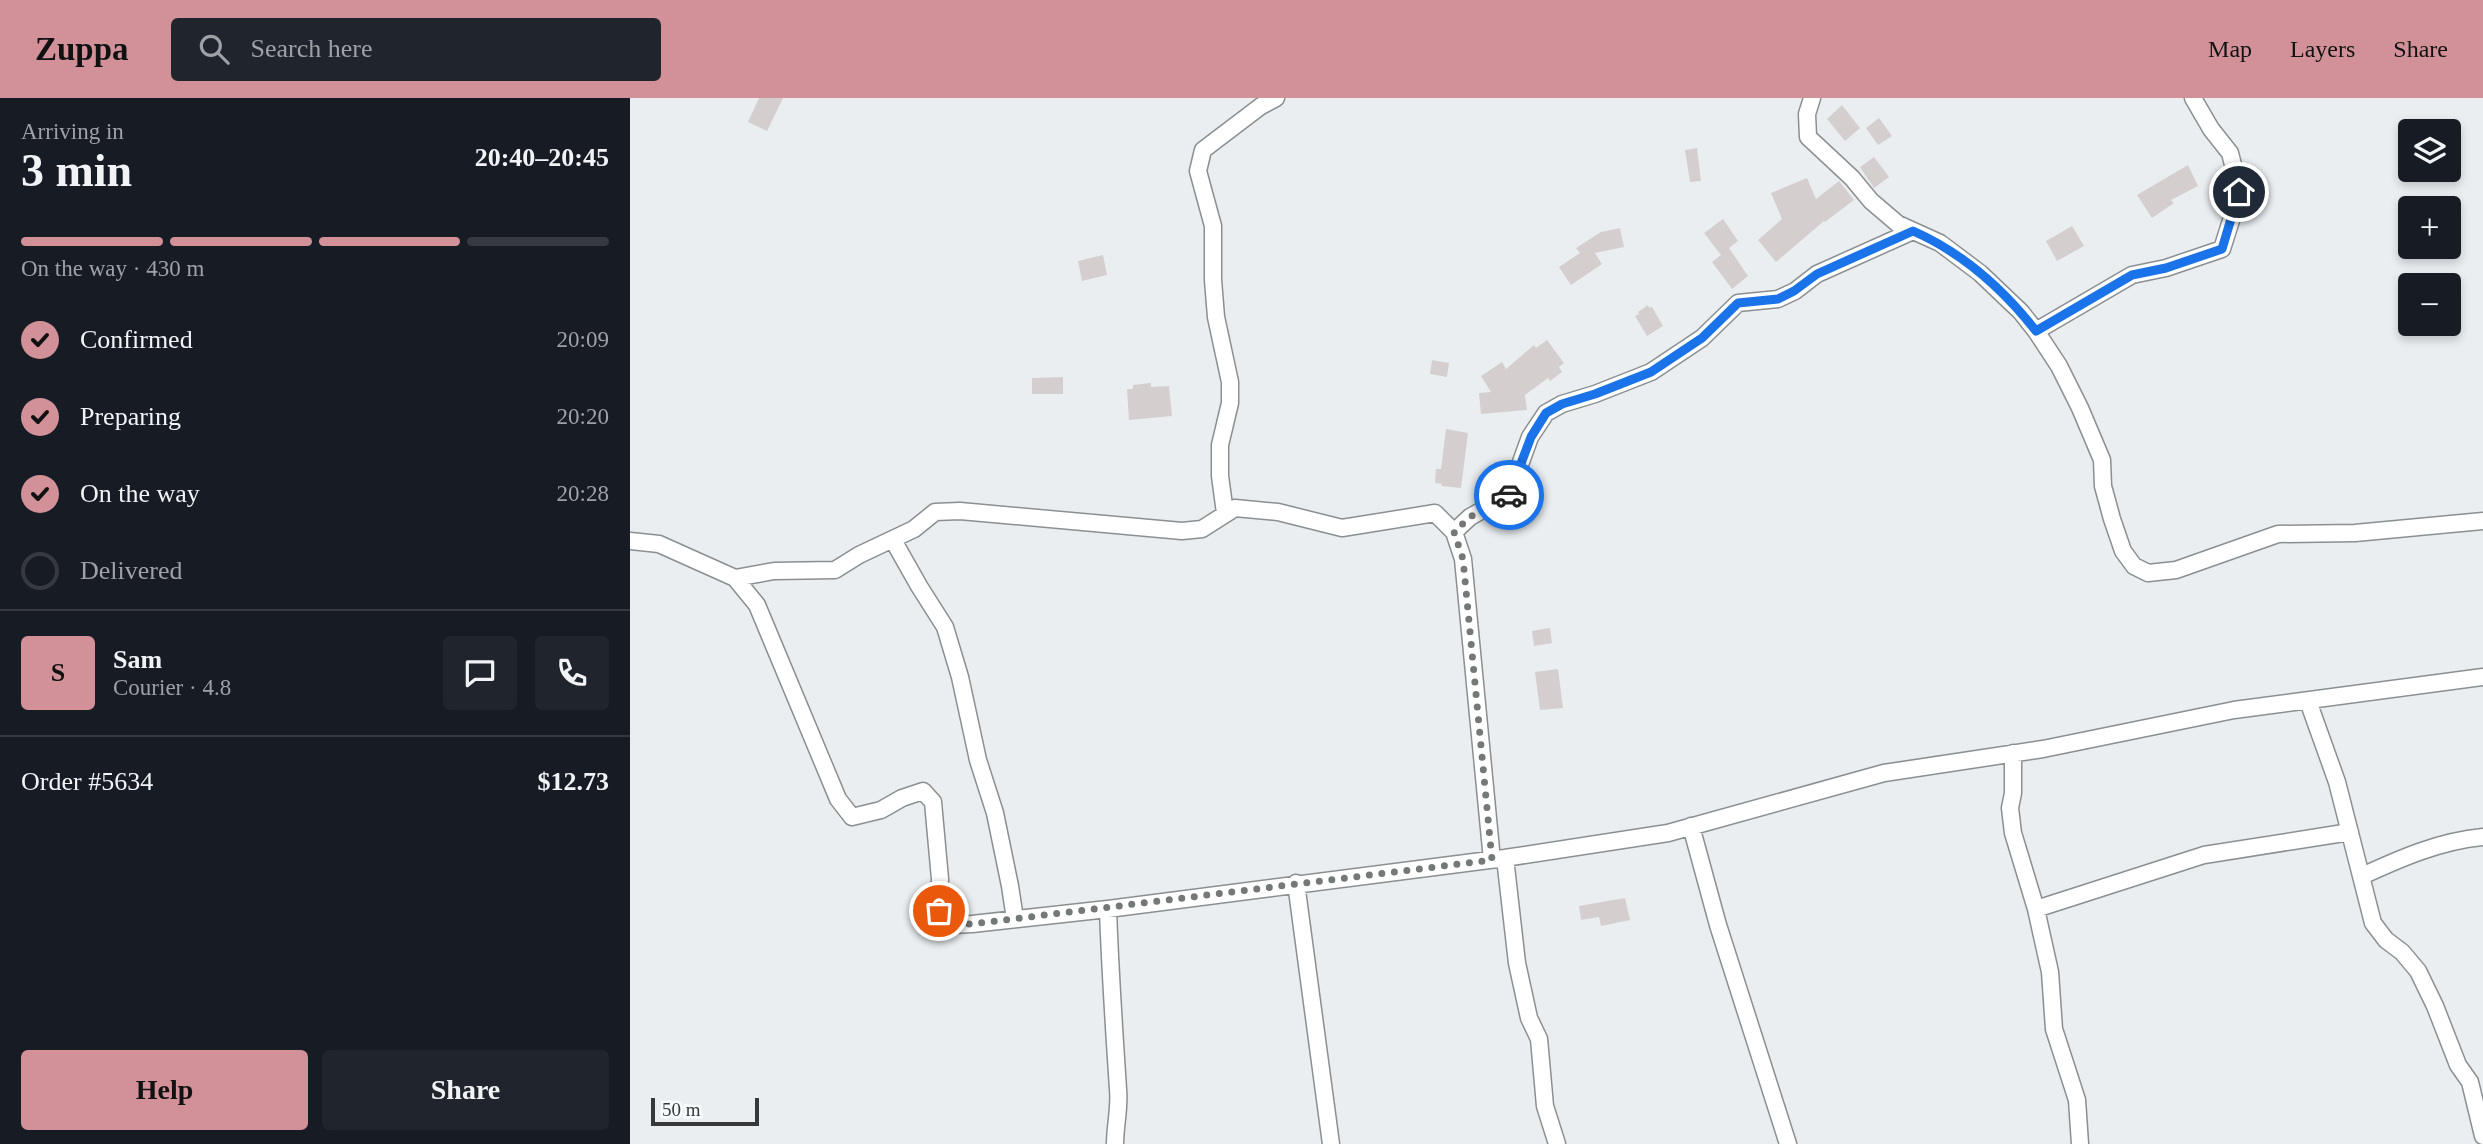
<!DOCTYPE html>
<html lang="en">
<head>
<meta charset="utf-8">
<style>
  :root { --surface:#171b24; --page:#20242c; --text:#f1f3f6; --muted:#9ea1a6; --line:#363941; --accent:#d29198 }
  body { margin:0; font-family:"Times New Roman",serif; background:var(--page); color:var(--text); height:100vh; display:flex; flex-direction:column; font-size:26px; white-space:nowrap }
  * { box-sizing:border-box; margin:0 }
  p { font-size:23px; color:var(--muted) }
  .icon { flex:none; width:38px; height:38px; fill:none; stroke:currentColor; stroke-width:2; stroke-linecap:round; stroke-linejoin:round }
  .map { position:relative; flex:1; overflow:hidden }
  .panel { display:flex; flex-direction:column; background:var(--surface); width:630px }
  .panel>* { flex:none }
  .fabs { position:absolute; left:1768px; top:21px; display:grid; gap:14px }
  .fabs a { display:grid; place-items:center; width:63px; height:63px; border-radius:7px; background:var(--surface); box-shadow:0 4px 10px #0003; font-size:35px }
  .scale { position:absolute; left:21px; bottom:18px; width:108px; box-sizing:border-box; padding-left:7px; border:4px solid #363839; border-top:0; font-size:19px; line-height:24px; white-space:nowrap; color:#363839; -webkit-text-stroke:5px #f7fbfd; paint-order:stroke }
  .pin { position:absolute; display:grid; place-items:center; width:60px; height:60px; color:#fff; margin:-30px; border:4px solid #fff; border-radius:50%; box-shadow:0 2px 7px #0007 }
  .courier { position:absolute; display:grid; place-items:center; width:70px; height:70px; margin:-35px; border:5px solid #1a73e8; border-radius:50%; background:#fff; color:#222; box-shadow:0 2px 9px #0007 }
  .overview em { font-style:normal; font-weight:700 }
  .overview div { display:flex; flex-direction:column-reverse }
  .overview { display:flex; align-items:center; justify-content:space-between; height:119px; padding:0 21px }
  h1 { font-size:46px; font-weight:700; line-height:52px }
  .bar { display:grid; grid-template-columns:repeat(4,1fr); gap:10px 7px; align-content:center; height:84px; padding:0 21px }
  .bar i { height:9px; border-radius:5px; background:var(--line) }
  .bar .selected { background:var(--accent) }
  .bar p { grid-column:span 4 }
  .line { display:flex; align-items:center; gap:18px; padding:0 21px; border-top:2px solid var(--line) }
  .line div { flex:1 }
  .round { display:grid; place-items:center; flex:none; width:74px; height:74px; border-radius:7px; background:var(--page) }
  ol { padding:0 21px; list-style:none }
  li { display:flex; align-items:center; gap:21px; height:77px }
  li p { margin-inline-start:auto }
  li .icon { padding:7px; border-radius:50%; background:var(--accent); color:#111; stroke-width:4 }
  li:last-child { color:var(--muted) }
  li i { width:38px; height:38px; border:4px solid var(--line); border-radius:50% }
  .primary-button { display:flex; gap:14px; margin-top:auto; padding:14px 21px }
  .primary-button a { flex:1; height:80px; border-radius:7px; background:var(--accent); color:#111; font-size:28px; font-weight:700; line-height:80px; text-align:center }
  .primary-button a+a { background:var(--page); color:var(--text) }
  header { display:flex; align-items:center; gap:42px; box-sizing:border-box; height:98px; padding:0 35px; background:var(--accent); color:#111 }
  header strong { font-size:33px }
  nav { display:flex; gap:38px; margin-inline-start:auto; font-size:24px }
  .search { width:490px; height:63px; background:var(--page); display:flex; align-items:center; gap:18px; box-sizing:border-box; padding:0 24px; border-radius:7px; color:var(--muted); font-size:26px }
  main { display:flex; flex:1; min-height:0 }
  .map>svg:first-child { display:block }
  .building { fill:#d4cfce }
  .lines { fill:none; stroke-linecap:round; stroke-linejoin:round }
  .minor-casing { stroke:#8b8f91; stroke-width:19 }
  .minor { stroke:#fff; stroke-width:16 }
  .done { stroke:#757879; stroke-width:7; stroke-dasharray:0 12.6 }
  .route { stroke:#1a73e8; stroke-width:9 }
</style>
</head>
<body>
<header>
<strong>Zuppa</strong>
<div class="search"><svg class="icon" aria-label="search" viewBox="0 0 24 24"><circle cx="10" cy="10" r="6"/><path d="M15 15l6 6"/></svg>Search here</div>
<nav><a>Map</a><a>Layers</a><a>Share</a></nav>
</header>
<main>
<section class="panel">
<div class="overview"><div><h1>3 min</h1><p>Arriving in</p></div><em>20:40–20:45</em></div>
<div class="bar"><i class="selected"></i><i class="selected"></i><i class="selected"></i><i></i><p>On the way · 430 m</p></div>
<ol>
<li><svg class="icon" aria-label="check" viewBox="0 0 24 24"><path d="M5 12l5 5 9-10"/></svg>Confirmed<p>20:09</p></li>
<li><svg class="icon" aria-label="check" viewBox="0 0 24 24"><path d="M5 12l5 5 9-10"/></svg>Preparing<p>20:20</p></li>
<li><svg class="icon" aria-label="check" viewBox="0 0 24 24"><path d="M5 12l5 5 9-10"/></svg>On the way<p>20:28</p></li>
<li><i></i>Delivered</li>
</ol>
<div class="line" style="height:126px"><b class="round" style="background:var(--accent);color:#111">S</b><div><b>Sam</b><p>Courier · 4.8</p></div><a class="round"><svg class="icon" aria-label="chat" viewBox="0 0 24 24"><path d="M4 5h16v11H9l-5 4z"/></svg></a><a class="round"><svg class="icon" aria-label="phone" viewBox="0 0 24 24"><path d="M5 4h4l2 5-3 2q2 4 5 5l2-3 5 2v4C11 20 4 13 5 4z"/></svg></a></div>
<div class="line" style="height:91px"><div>Order #5634</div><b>$12.73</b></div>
<div class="primary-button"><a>Help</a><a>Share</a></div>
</section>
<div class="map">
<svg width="1853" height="1046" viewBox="0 0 1853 1046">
  <rect width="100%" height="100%" fill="#eaeef0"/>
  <path class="building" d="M129,0H153L137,33L118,24Z
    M1212,7L1230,30L1215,43L1197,21Z
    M1249,20L1262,38L1248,47L1236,30Z
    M1067,50L1071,83L1060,84L1055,52Z
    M1244,59L1259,79L1244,90L1230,69Z
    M1558,67L1568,88L1541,102L1544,105L1522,120L1507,97Z
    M1177,80L1186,101L1209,83L1224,102L1195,124L1194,123L1146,164L1128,142L1152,121L1141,95Z
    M1093,121L1108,143L1099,150L1118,178L1102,191L1082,164L1091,157L1074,135Z
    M1442,128L1454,148L1427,163L1416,143Z
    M990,130L994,149L965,155L972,166L941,187L929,169L950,155L946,150L971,134Z
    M473,157L477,177L452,183L448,163Z
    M1018,207L1019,210L1022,209L1033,228L1017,238L1005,218L1009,216L1008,214Z
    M917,242L934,265L929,269L932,274L920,283L918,280L895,297L897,312L851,316L849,295L861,294L851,278L872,264L876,271L904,247L906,250Z
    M802,262L819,265L817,279L800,276Z
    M433,279V296H402V280Z
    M521,285V289L539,288L542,318L499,322L497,291H503V287Z
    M816,331L838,335L831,390L811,388L812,386L805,385L806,371H811Z
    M920,530L922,545L904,548L902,533Z
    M928,571L933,610L910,612L905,574Z
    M995,800L1000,822L971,828L969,819L951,822L949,808Z"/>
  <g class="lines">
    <g class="minor-casing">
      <path id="minor" d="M1182,0L1177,16L1178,39L1222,80L1241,103L1268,126L1310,145L1350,175L1391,214L1406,233L1429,268L1450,310L1472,362L1473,388L1482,421L1493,453L1504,468L1518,475L1546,472L1648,436L1725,435L1853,423
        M1406,233L1502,177L1536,170L1592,151L1610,94L1600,55L1581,31L1563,0
        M595,415L590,378V347L600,305V284L586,219L583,182V128L568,73L573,52L631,8L646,0
        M824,434L840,419L879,397L900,339L916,315L932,306L965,296L1021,274L1072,240L1108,205L1148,201L1165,193L1187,176L1283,133
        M263,442L289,488L315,529L330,579L348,662L365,715L380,788L385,821
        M0,443L29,446L105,480L127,507L208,701L222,719L251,712L272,700L293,693L303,704L310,781L309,813L319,827L342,826L478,811L875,760L1038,735L1254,675L1413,651L1604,612L1853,579
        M105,480L144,473L205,472L229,457L284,431L305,414L330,413L552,433L572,431L605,410L648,414L712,430L805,415L824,434L833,461L862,762
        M1678,603L1707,684L1743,825L1756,842L1772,854L1788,873L1805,908L1828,967L1840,984L1853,1038
        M1383,655V695L1380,710L1383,735L1406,811L1420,874L1424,931L1447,1002L1450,1046
        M1061,728L1088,827L1158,1046
        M875,760L887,865L899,920L909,941L915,1008L927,1046
        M1732,778C1771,760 1810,743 1853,739
        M666,785L701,1046
        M478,811C480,872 484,930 488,991C490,1009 485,1028 485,1046
        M1406,811L1574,757L1720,734"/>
    </g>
    <use href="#minor" class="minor"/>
  </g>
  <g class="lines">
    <path class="done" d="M309,813L318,827L342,826L862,762L833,461L824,434L840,419L879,397"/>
    <path class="route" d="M879,397L901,339L916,315L932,306L965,296L1021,274L1072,240L1108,205L1148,201L1164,193L1187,176L1283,133C1331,154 1373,191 1406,233L1502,177L1536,170L1592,151L1609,94"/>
  </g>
</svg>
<div class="fabs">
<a><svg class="icon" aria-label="layers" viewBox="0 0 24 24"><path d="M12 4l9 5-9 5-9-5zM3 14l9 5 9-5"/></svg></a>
<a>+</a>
<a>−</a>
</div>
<div class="scale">50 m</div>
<div class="pin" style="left:309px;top:813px;background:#ea580c"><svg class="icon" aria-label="bag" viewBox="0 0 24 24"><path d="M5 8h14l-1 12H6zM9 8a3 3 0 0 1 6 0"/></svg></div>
<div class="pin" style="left:1609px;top:94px;background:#1f2937"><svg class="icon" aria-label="home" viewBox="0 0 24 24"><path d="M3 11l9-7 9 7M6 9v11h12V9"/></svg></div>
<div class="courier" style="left:879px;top:397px"><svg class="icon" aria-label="car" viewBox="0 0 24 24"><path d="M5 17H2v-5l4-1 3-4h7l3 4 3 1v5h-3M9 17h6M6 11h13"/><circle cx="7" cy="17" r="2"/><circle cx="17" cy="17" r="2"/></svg></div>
</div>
</main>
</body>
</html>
